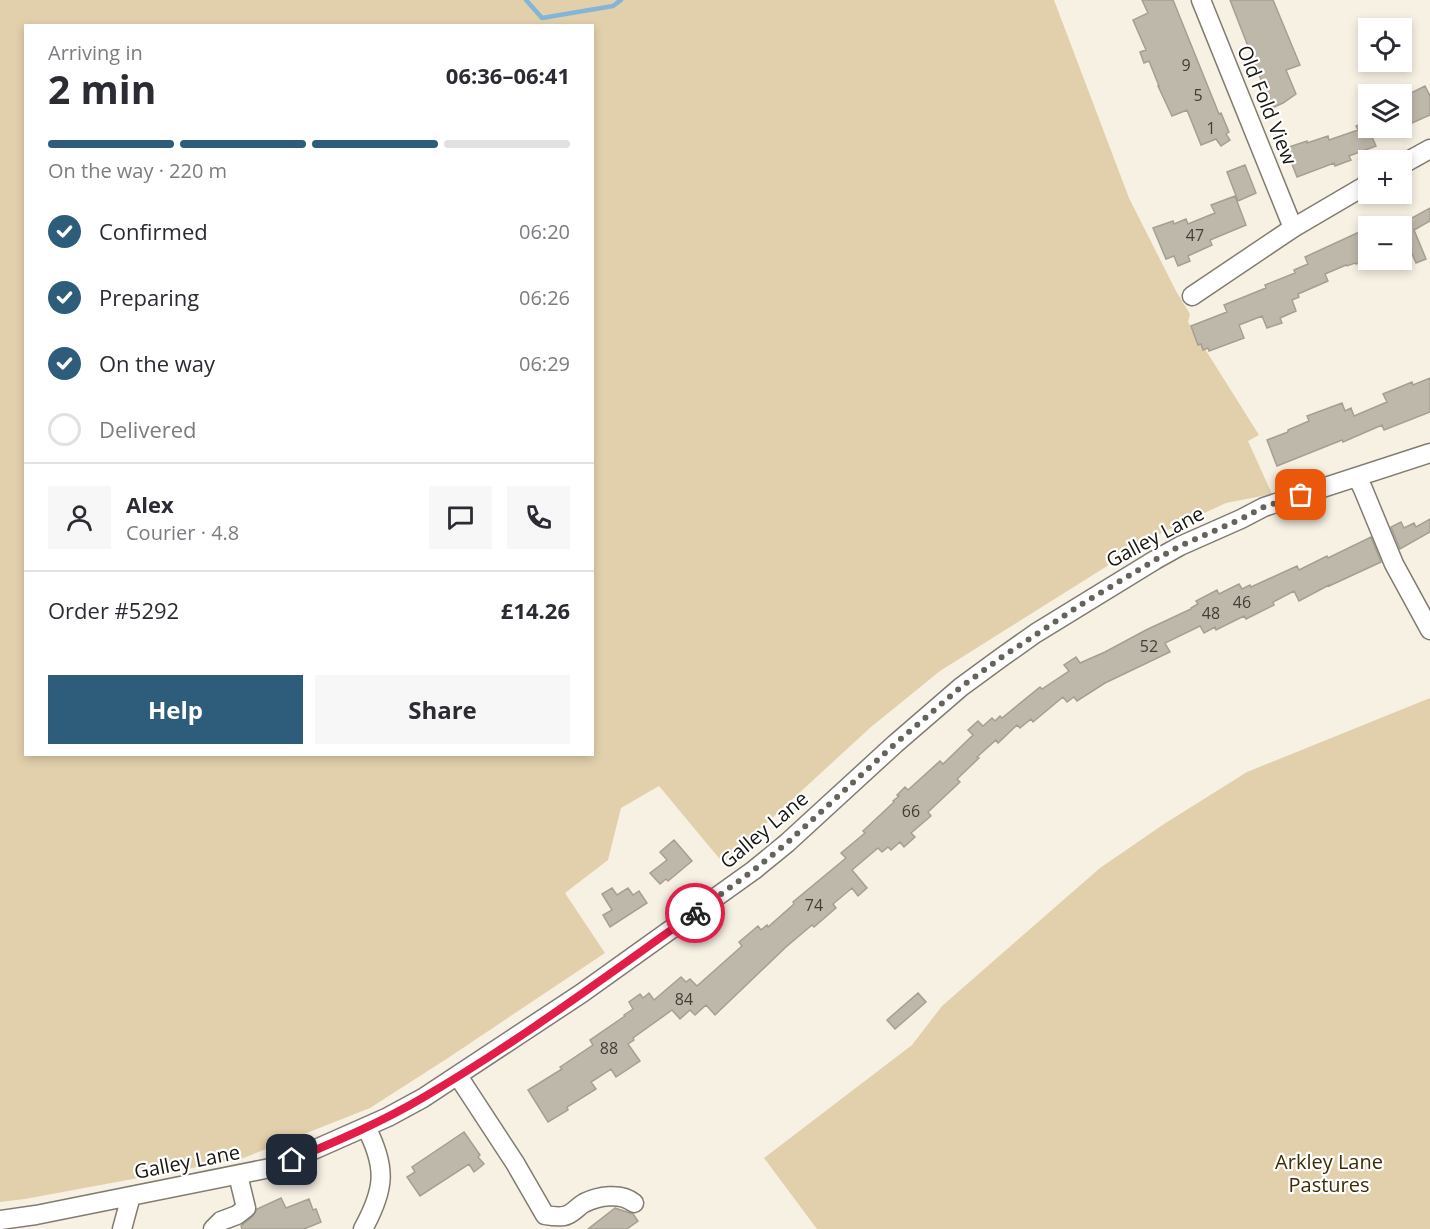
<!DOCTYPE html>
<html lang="en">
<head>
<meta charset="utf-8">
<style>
  :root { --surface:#fff; --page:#f7f7f7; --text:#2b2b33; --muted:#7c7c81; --line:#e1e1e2; --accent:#2d5d7b }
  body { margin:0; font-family:"Open Sans",sans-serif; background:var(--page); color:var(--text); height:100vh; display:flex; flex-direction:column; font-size:22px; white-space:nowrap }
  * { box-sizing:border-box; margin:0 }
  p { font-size:20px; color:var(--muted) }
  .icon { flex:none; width:33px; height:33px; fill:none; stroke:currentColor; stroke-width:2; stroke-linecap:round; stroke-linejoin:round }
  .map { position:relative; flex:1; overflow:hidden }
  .side { position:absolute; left:24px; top:24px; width:570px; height:732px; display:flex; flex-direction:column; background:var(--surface); border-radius:0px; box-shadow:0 3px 9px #0003 }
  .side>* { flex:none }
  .fabs { position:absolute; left:1358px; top:18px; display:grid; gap:12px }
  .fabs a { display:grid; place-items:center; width:54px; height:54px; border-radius:0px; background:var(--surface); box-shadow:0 3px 9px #0003; font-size:30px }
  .pin { position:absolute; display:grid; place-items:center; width:51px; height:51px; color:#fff; margin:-26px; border-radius:12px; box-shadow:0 3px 9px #0006 }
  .courier { position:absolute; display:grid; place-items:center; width:60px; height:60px; margin:-30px; border:4px solid #e11d48; border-radius:50%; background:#fff; color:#222; box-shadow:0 2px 8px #0007 }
  .headline em { font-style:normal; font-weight:700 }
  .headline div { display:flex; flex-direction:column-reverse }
  .headline { display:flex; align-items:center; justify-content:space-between; height:102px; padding:0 24px }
  h1 { font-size:39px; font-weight:700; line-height:45px }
  .bar { display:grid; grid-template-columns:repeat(4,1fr); gap:9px 6px; align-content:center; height:72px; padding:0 24px }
  .bar i { height:8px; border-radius:4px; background:var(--line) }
  .bar .current { background:var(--accent) }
  .bar p { grid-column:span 4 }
  .line { display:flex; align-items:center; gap:15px; padding:0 24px; border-top:2px solid var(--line) }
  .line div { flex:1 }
  .round { display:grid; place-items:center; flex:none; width:63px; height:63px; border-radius:0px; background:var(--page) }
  ol { padding:0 24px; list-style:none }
  li { display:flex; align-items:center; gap:18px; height:66px }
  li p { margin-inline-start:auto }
  li .icon { padding:6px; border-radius:50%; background:var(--accent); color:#fff; stroke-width:4 }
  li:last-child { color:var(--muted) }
  li i { width:33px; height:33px; border:3px solid var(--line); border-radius:50% }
  .cta { display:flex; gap:12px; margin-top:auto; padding:12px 24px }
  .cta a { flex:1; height:69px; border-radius:0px; background:var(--accent); color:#fff; font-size:24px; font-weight:700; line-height:69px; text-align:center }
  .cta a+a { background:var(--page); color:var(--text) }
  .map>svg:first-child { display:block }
  .green { fill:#e2d0ac; fill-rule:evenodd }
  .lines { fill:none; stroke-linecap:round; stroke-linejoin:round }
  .stream { stroke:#84b5d7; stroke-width:4.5 }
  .building { fill:#beb8aa; stroke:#a59f92; stroke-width:1.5 }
  .minor-casing { stroke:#827c70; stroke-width:21 }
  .minor { stroke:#fff; stroke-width:18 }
  .done { stroke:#66635a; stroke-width:6; stroke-dasharray:0 10.8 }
  .route { stroke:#e11d48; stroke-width:8 }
  .labels { text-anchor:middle; stroke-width:4.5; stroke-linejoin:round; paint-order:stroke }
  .number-label { font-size:16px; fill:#423e37 }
  .street-label { font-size:20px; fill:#181611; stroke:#fff }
  .park-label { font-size:20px; fill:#3e2d02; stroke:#fff }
</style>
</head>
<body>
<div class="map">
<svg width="1430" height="1229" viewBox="0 0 1430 1229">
  <rect width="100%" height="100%" fill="#f7f1e3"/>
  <path class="green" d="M0,0H1054L1129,198L1176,291L1190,314L1188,322L1259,435L1248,441L1272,494L1226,503L1155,536L940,671L871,727L723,863L659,786L621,808L608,860L565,893L605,953L448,1058L370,1108L241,1159L25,1199L0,1202ZM26,26H592V754H26Z
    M1430,698V1229H817L764,1158L912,1045L942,1006L1100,868L1164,824L1247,772Z"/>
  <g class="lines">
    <path class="stream" d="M526,0L542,18L613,6L621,0"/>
  </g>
  <path class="building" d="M1142,0H1173L1219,114L1221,113L1229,132L1226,134L1230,140L1221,146L1216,139L1201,145L1187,110L1172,116L1158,86H1159L1149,61L1144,63L1140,52L1146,50L1133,20L1148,13Z
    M1230,0H1273L1300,65L1286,70L1296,94L1283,103L1272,108Z
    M1425,86L1430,96V115L1412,123L1410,118L1401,122V98Z
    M1367,121L1368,128L1376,146L1349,156L1351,160L1335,166L1334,163L1297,177L1286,148L1307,141V143L1328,136L1329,140L1358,130L1356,126Z
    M1245,165L1256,193L1238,201L1227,172Z
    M1235,196L1246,225L1210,240L1212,245L1188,256L1190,261L1178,266L1174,256L1166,259L1153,228L1173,221L1174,224L1186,219L1188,224L1215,213L1211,205Z
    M1430,208V221L1414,230L1426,259L1416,263L1404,235L1401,236V224Z
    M1368,228V259L1356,264L1355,263L1347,266L1346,265L1325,274L1328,281L1298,294L1299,297L1292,300L1296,311L1280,318L1282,323L1267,328L1262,316L1239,325L1244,338L1209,351L1208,348L1203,350L1201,344L1198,345L1191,326L1227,312L1224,305L1266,288L1265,285L1295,273L1294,270L1308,264L1305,257Z
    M1430,378V412L1384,430L1382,425L1343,442L1342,440L1277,466L1267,440L1288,432V430L1309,421L1307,416L1342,403L1345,411L1351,408L1354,416L1387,402L1383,394L1412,382L1413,385Z
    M1430,519V532L1400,549L1391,527L1401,522L1404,528L1414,523L1416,527Z
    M1371,537L1381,562L1329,586V585L1299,601L1294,591L1273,602L1274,605L1246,619L1244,616L1216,630L1215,627L1204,633L1200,626L1165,643L1170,652L1105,683L1077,701L1074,697L1067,702L1063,697L1033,722L1031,719L1020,728L1017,725L998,743L996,740L977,757L979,758L957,779L960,782L928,812L931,816L911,833L915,837L904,847L900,842L891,850L888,847L882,852L878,848L852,870L867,888L858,896L852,888L833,904L836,908L814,927L812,925L786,947L715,1015L706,1005L695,1015L690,1010L680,1019L672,1010L633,1038L634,1040L628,1044L640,1061L616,1077L611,1069L591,1082L596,1089L567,1107L568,1110L548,1122L528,1090L562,1069L560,1067L593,1045L590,1040L625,1016L624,1015L633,1009L629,1002L640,994L643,998L649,993L654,1000L681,977L686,982L690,979L697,986L742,946L739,942L758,926L761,930L767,925L768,927L794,904L793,902L846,858L841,853L865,833L863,831L894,802L893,801L899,796L897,795L905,787L908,790L940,761L943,764L973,735L968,730L978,721L983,726L992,718L995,721L1000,716L1002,718L1040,687L1042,689L1069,671L1064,665L1076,657L1080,663L1105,652L1146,630L1191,609V608L1198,604L1196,601L1217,590L1219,594L1239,584L1242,589L1250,585L1251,587L1297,566L1299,570L1327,556L1328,558Z
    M674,840L692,861L668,881L666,879L660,884L650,873L667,860L660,852Z
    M612,888L617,895L628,888L633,895L639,891L647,903L610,927L603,915L612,910L602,894Z
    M918,993L926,1002L895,1029L887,1020Z
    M464,1132L480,1155L478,1157L484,1164L474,1172L469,1164L420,1196L407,1177L415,1172L412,1167Z
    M281,1198L286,1208L309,1199L313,1210L316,1209L321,1222L304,1229H242L241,1226L253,1216L257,1209Z
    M615,1208L633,1214L638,1221L627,1229H588Z"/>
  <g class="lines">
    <g class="minor-casing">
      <path id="minor" d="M1201,0L1293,228
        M1401,165L1430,149
        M1192,296L1293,228L1368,184
        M1357,477L1363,489L1394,564L1430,630
        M458,1076L515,1163L545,1215C551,1216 558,1217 564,1216C572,1215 577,1207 584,1203C598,1196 621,1192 634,1203
        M0,1220L36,1215L275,1167L388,1117L423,1098L582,993L754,870L787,843L895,744L961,687L1002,657L1036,633L1155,560L1180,546L1241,519L1264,507L1430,453
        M122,1229L131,1196
        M213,1229L221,1221L237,1215L246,1208L238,1175
        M363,1229C385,1189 387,1168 366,1127"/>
    </g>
    <use href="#minor" class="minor"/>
  </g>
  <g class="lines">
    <path class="done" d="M695,913L754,870L787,843L895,744L961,687L1002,657L1082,604L1155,560L1180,546L1241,519L1264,507L1301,495"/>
    <path class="route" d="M292,1160C337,1141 382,1122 424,1097C518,1042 606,976 695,913"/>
  </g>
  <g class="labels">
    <g class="number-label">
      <text x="1186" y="71">9</text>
      <text x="1198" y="101">5</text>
      <text x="1211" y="134">1</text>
      <text x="1195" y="241">47</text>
      <text x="1242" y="608">46</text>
      <text x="1211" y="619">48</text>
      <text x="1149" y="652">52</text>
      <text x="911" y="817">66</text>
      <text x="814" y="911">74</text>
      <text x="684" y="1005">84</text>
      <text x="609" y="1054">88</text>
    </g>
    <g class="street-label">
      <text transform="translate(1267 105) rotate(68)" y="7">Old Fold View</text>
      <text transform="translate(1155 537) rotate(-28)" y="7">Galley Lane</text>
      <text transform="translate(764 830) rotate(-40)" y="7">Galley Lane</text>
      <text transform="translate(187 1162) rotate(-11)" y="7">Galley Lane</text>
    </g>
    <g class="park-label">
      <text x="1329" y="1169">Arkley Lane<tspan x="1329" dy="23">Pastures</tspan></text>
    </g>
  </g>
</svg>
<div class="fabs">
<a><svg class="icon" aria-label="locate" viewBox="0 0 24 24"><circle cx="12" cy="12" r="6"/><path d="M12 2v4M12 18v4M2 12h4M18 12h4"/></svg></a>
<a><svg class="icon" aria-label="layers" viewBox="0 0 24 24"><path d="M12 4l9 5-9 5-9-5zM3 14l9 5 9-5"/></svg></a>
<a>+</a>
<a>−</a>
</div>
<div class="pin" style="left:1301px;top:495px;background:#ea580c"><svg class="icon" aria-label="bag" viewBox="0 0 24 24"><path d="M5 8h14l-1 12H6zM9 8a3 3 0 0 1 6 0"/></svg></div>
<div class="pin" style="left:292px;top:1160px;background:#1f2937"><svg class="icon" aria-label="home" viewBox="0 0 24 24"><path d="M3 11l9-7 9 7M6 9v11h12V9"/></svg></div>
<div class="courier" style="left:695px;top:913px"><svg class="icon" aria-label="bike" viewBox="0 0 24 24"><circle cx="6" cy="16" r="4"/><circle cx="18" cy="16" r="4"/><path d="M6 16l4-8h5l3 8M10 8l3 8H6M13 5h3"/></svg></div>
<section class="side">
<div class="headline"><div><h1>2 min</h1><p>Arriving in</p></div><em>06:36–06:41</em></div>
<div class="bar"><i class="current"></i><i class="current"></i><i class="current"></i><i></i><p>On the way · 220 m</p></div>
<ol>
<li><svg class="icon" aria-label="check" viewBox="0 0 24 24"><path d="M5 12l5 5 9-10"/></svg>Confirmed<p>06:20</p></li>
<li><svg class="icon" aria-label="check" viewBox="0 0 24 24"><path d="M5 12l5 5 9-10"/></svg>Preparing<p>06:26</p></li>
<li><svg class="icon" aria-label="check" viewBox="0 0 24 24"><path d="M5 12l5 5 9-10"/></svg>On the way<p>06:29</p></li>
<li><i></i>Delivered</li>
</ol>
<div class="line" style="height:108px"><a class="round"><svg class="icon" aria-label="person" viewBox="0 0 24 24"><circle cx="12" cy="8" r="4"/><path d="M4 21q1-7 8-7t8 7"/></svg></a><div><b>Alex</b><p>Courier · 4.8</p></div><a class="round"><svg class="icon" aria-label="chat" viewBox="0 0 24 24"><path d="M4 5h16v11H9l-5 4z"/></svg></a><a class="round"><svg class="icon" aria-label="phone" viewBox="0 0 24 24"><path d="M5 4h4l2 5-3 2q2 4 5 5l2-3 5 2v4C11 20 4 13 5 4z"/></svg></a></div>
<div class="line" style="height:78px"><div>Order #5292</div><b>£14.26</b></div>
<div class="cta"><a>Help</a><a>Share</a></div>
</section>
</div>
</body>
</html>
